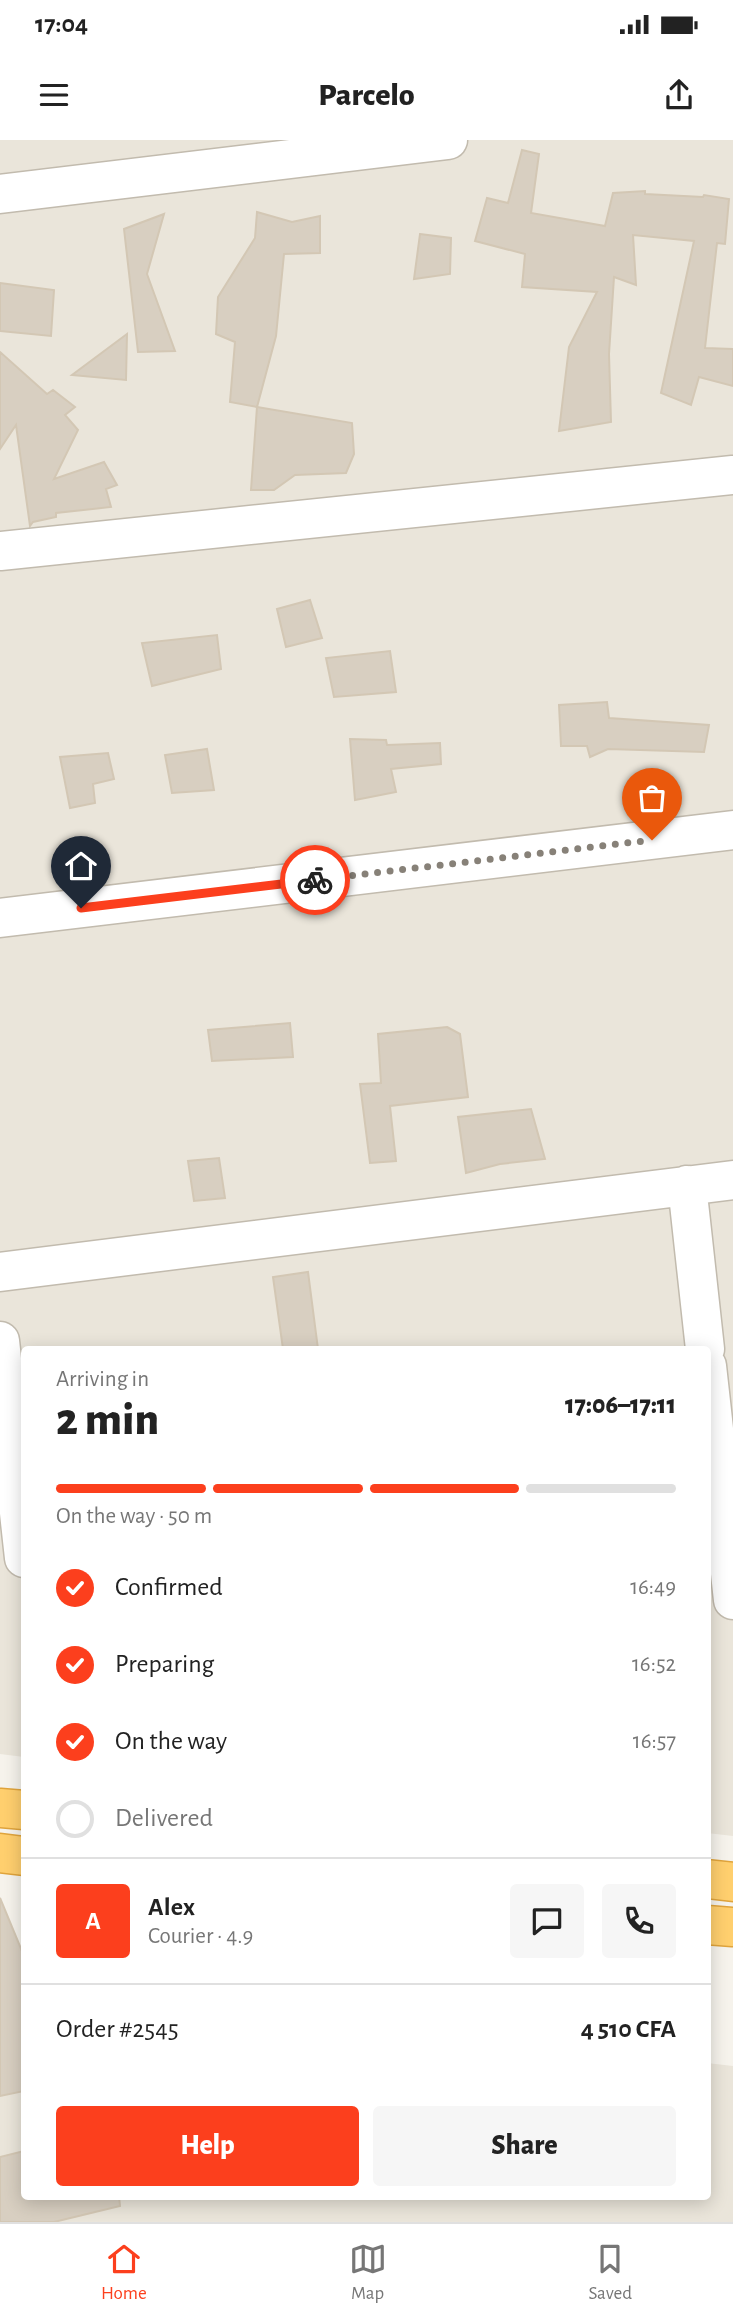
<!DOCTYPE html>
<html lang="en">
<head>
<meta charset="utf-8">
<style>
  :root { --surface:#fff; --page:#f6f6f6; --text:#222; --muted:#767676; --line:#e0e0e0; --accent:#fc3f1d }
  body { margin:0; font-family:"Alegreya Sans",sans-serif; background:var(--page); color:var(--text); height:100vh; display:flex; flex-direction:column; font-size:26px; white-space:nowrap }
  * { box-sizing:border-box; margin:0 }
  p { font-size:23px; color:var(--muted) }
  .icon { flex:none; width:38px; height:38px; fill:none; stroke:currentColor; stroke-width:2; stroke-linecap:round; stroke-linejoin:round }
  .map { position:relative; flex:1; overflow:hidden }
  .side { position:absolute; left:21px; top:1206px; width:690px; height:854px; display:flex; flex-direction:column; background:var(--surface); border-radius:7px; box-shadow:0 4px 18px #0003 }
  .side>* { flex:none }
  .pin { position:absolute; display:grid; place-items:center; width:60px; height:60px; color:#fff; margin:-72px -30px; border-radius:50% 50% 50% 0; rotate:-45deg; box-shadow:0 0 7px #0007 }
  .pin .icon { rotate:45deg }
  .courier { position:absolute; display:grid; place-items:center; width:70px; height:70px; margin:-35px; border:5px solid #fc3f1d; border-radius:50%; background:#fff; color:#222; box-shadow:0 2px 9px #0007 }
  .summary em { font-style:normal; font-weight:800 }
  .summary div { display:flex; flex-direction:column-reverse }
  .summary { display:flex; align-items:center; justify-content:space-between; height:119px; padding:0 35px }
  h1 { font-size:46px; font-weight:800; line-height:52px }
  .bar { display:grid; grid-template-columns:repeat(4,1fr); gap:10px 7px; align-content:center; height:84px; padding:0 35px }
  .bar i { height:9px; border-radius:5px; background:var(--line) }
  .bar .current { background:var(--accent) }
  .bar p { grid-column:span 4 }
  .line { display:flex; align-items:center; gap:18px; padding:0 35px; border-top:2px solid var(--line) }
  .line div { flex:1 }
  .round { display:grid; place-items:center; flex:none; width:74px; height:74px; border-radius:7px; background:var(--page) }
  ol { padding:0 35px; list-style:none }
  li { display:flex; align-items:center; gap:21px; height:77px }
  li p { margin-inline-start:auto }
  li .icon { padding:7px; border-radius:50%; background:var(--accent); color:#fff; stroke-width:4 }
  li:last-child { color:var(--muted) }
  li i { width:38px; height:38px; border:4px solid var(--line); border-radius:50% }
  .button { display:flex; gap:14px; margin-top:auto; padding:14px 35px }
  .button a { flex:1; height:80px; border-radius:7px; background:var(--accent); color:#fff; font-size:28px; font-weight:800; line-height:80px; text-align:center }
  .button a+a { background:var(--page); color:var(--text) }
  .status { display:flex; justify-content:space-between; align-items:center; height:49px; padding:0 35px; background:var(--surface); direction:ltr }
  .status svg { height:19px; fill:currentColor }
  header { display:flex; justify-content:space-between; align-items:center; height:91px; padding:0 35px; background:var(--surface); font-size:32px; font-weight:800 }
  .tabs { display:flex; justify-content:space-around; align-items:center; height:98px; border-top:2px solid var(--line); background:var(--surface); font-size:19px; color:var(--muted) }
  .tabs a { display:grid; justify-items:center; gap:4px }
  .tabs .current { color:var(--accent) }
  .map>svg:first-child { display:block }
  .residential { fill:#eae5da }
  .building { fill:#d8cfc1; stroke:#d3c7b4; stroke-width:2 }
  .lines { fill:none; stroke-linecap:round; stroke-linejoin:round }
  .minor-casing { stroke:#c2bbae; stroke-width:41 }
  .highway-casing { stroke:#e0a43c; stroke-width:41 }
  .minor { stroke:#fff; stroke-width:38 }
  .highway { stroke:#ffcf6e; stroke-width:38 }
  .done { stroke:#878178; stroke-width:7; stroke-dasharray:0 12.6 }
  .route { stroke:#fc3f1d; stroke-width:9 }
</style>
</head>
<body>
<div class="status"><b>17:04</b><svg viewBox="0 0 49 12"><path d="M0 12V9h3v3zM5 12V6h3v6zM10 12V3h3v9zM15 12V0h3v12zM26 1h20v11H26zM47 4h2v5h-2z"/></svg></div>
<header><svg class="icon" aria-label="menu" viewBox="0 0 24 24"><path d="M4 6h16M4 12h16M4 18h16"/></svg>Parcelo<svg class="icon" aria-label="share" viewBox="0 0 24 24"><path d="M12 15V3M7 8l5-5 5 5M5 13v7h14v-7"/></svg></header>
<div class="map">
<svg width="733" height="2082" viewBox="0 0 733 2082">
  <rect width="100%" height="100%" fill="#f6f3ec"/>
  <path class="residential" d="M0,0H733V1696L707,1693V1209H24V1617L0,1614Z
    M0,1859L24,1861V2056H707V1923L733,1926V2082H0Z"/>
  <path class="building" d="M522,10L539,14L531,73L605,86L613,53L645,51V54L703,57L704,55L729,59L725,104L717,103L705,208L733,209V246L699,237L691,265L661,253L694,101L633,95L636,145L614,137L609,214L611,282L559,291L569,207L597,152L522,147L525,114L475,101L487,58L508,63Z
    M257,72L292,82L320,76V113L284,114L276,196L257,267L230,262L235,202L216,194L218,157L255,98Z
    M164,74L147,134L175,211L138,212L124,89Z
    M420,94L451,98L450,134L414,139Z
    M0,143L54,150L51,196L0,191Z
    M127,194L126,240L72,235Z
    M0,212L47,254L53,250L75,267L65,275L78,290L54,339L104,322L117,345L106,349L111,367L56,373V377L33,382L30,386L16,285L0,309Z
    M257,267L352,283L354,314L346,333L295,335L274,350H251Z
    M310,460L322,498L286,507L277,469Z
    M217,495L221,529L152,546L142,503Z
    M390,511L396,552L334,557L326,518Z
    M607,562L609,578L709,585L704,612L608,609L590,617L587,606H561L559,565Z
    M350,599L386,600L387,605L440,603L441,624L391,629L396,652L355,660Z
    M207,609L214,650L172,653L165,615Z
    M108,613L114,639L93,644L95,663L70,668L60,617Z
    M290,883L293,917L212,921L208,890Z
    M447,887L460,894L468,957L390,966L396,1021L370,1023L360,944L381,943L378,894Z
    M531,969L545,1019L500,1024L466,1033L458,977Z
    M219,1018L225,1058L194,1061L188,1021Z
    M308,1132L318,1209H283L273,1137Z
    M0,1758L24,1816V1951L0,1956Z
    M24,2011V2056H119L120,2066L54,2082H0V2017Z"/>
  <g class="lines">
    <g class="minor-casing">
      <path id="minor" d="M0,54L448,0
        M0,411L733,335
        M0,778L733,690
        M687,1045L705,1209
        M0,1132L733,1040
        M0,1201L24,1418
        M707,1226L733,1460"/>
    </g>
    <g class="highway-casing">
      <path id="highway" d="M0,1668L24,1670
        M0,1713L24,1716
        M707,1739L733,1742
        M707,1785L733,1787"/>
    </g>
    <use href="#minor" class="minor"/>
    <use href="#highway" class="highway"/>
  </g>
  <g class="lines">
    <path class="done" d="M315,740L652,700"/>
    <path class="route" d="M81,768L315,740"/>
  </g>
</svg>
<div class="pin" style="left:652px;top:700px;background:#ea580c"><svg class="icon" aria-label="bag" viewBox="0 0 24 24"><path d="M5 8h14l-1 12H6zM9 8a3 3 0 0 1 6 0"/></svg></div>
<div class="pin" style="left:81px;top:768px;background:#1f2937"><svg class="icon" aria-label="home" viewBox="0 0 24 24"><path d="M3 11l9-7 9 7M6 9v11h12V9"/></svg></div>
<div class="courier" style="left:315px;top:740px"><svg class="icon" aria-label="bike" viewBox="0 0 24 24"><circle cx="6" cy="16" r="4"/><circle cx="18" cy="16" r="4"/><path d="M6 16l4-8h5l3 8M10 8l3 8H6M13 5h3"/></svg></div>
<section class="side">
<div class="summary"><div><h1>2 min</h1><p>Arriving in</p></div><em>17:06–17:11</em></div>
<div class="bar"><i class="current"></i><i class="current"></i><i class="current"></i><i></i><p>On the way · 50 m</p></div>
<ol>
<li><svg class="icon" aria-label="check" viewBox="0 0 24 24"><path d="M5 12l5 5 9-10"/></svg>Confirmed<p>16:49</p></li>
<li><svg class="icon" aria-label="check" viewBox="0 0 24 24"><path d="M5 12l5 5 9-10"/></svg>Preparing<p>16:52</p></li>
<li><svg class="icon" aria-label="check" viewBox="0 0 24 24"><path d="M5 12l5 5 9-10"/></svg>On the way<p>16:57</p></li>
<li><i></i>Delivered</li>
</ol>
<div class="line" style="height:126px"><b class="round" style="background:var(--accent);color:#fff">A</b><div><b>Alex</b><p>Courier · 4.9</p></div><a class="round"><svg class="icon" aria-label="chat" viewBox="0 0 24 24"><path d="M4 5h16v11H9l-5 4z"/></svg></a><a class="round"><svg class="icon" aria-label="phone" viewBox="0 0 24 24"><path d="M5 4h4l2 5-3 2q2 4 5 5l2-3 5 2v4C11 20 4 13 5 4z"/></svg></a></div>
<div class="line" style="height:91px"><div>Order #2545</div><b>4 510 CFA</b></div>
<div class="button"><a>Help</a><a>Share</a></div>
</section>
</div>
<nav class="tabs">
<a class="current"><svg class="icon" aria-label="home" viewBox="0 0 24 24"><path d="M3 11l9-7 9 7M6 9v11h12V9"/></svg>Home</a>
<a><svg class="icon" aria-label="map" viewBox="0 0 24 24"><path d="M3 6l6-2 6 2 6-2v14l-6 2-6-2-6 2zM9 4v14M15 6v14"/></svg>Map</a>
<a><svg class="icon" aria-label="saved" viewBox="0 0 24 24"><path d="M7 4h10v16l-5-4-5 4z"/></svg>Saved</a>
</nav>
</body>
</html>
